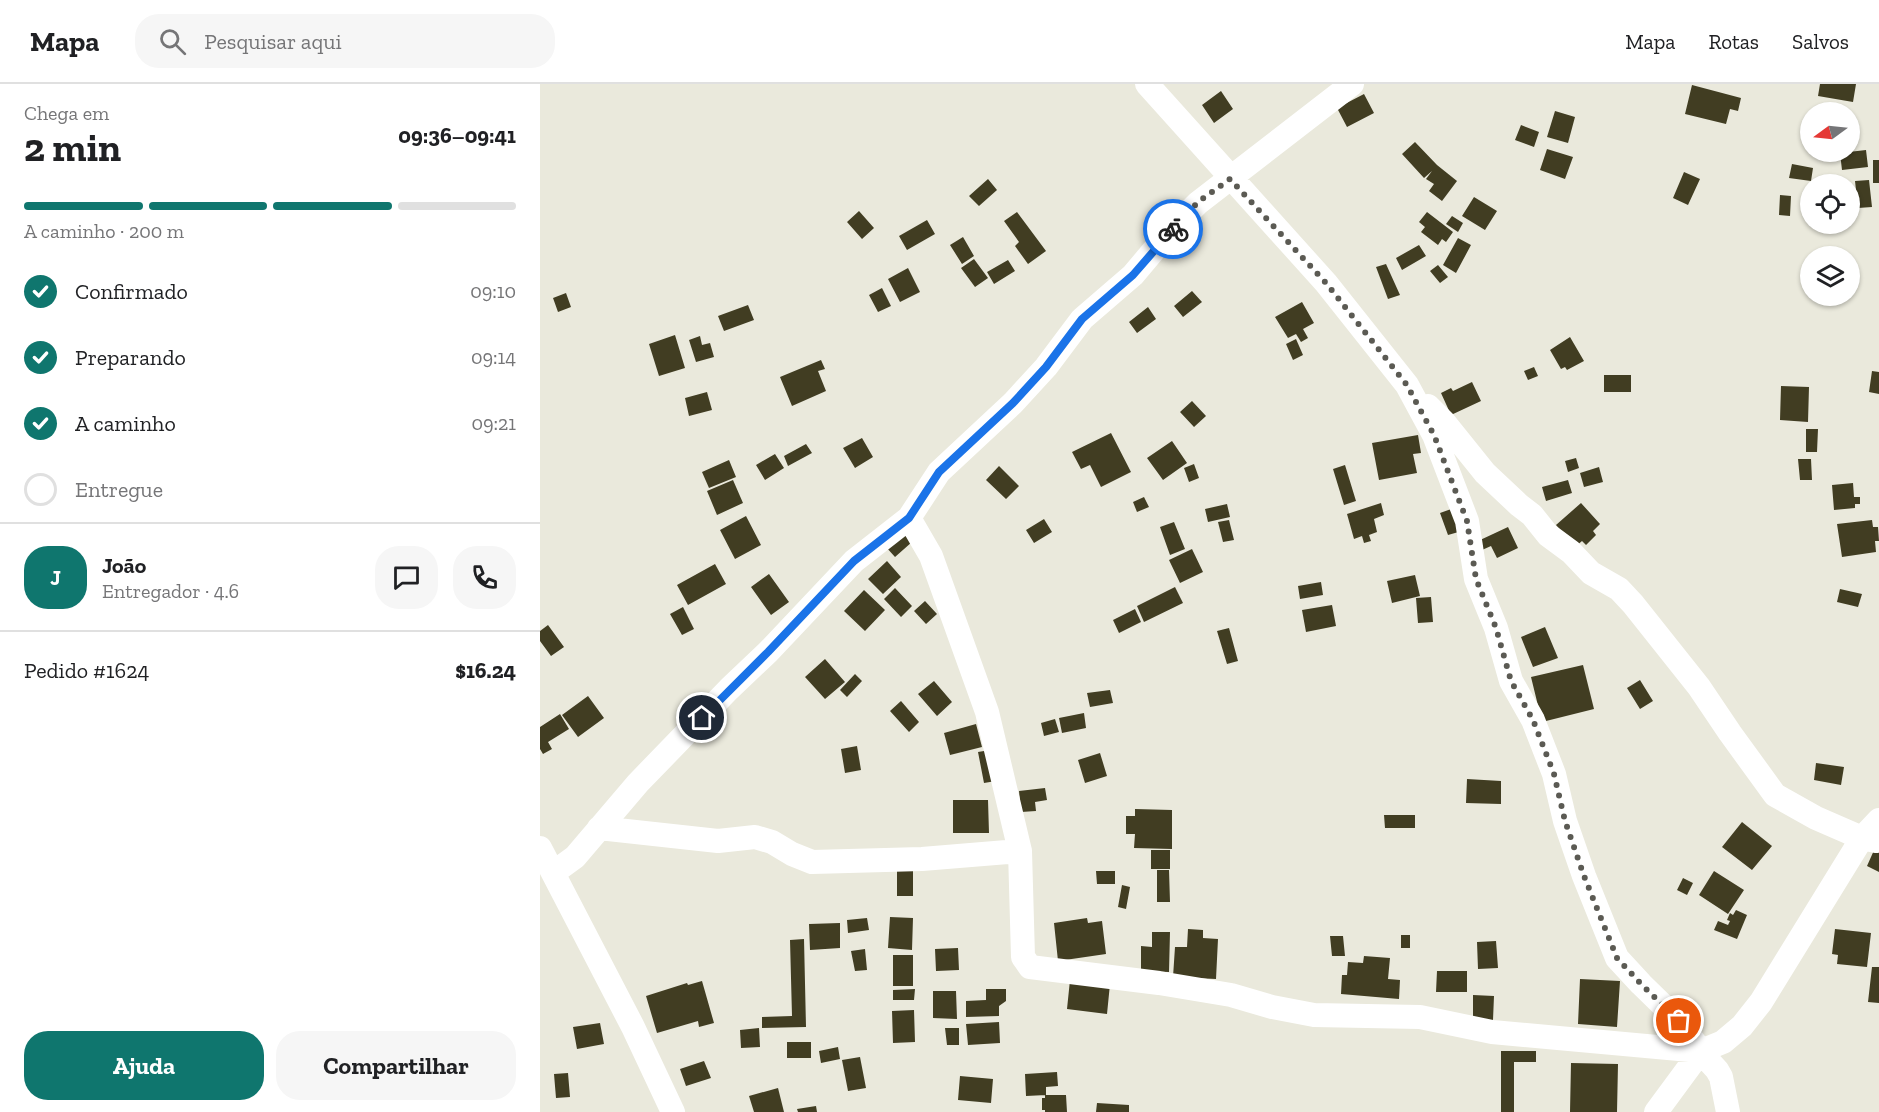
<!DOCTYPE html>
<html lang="pt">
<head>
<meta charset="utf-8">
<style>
  :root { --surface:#fff; --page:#f6f6f6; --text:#202124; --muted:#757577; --line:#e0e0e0; --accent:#0f766e }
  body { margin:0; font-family:"Zilla Slab",serif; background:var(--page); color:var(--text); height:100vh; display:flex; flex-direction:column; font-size:22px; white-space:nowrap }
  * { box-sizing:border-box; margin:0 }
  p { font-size:20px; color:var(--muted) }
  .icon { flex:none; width:33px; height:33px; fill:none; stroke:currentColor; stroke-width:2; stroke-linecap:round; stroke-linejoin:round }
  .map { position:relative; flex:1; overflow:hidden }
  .drawer { display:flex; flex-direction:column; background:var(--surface); width:540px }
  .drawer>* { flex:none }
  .needle { width:39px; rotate:255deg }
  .tools { position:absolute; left:1260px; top:18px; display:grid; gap:12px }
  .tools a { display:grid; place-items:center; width:60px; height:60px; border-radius:50%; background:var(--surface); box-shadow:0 2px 4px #0004; font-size:30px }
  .pin { position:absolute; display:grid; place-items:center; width:51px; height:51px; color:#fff; margin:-26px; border:3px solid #fff; border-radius:50%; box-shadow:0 2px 6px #0007 }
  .courier { position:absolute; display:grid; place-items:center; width:60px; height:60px; margin:-30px; border:4px solid #1a73e8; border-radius:50%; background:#fff; color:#222; box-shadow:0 2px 8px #0007 }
  .summary em { font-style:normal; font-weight:700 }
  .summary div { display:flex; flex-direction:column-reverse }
  .summary { display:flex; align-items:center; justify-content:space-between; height:102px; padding:0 24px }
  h1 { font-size:39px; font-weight:700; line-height:45px }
  .bar { display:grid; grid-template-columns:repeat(4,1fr); gap:9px 6px; align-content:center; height:72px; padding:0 24px }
  .bar i { height:8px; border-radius:4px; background:var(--line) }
  .bar .on { background:var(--accent) }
  .bar p { grid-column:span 4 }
  .line { display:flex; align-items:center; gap:15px; padding:0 24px; border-top:2px solid var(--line) }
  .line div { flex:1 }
  .round { display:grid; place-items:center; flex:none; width:63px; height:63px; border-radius:24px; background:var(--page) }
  ol { padding:0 24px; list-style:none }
  li { display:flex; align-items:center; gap:18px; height:66px }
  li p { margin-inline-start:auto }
  li .icon { padding:6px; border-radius:50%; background:var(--accent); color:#fff; stroke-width:4 }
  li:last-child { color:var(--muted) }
  li i { width:33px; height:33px; border:3px solid var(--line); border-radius:50% }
  .primary-button { display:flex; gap:12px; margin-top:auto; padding:12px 24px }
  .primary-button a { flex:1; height:69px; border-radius:24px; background:var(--accent); color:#fff; font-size:24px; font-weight:700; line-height:69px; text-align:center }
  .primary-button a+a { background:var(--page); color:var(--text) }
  header { display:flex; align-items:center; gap:36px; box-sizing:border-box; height:84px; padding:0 30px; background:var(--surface); border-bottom:2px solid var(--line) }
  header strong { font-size:28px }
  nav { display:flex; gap:33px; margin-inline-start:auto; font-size:21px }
  .search { width:420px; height:54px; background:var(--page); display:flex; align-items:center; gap:15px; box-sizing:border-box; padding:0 21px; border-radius:24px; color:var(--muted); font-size:22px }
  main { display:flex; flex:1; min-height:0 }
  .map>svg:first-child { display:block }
  .building { fill:#413d22 }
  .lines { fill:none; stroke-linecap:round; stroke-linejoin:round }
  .minor { stroke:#fff; stroke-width:24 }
  .done { stroke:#5b5a53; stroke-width:6; stroke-dasharray:0 10.8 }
  .route { stroke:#1a73e8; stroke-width:8 }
</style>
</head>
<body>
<header>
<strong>Mapa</strong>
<div class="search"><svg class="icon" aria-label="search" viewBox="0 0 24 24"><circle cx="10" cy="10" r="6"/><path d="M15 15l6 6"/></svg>Pesquisar aqui</div>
<nav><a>Mapa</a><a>Rotas</a><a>Salvos</a></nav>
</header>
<main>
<section class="drawer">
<div class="summary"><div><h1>2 min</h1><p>Chega em</p></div><em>09:36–09:41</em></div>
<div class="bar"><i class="on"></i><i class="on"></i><i class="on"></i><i></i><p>A caminho · 200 m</p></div>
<ol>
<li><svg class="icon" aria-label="check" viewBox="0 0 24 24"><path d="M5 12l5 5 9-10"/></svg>Confirmado<p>09:10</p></li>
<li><svg class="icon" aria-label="check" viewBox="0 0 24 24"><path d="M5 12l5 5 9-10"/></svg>Preparando<p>09:14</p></li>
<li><svg class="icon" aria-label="check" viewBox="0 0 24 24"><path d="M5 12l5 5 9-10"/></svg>A caminho<p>09:21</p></li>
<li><i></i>Entregue</li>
</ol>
<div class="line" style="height:108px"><b class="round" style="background:var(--accent);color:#fff">J</b><div><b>João</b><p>Entregador · 4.6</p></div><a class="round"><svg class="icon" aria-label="chat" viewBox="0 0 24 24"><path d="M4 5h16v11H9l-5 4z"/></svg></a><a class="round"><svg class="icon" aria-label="phone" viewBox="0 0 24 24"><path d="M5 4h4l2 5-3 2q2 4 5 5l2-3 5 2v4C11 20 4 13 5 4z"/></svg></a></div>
<div class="line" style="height:78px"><div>Pedido #1624</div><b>$16.24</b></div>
<div class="primary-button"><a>Ajuda</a><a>Compartilhar</a></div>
</section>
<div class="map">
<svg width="1339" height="1028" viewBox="0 0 1339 1028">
  <rect width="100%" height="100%" fill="#eae9dc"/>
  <path class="building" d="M1280,0H1316L1313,18L1278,12Z
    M1152,1L1201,14L1198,27L1190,25L1186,40L1145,30Z
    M681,7L693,25L674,39L662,21Z
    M824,10L834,29L807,43L797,24Z
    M1015,27L1035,33L1028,59L1007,53Z
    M981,41L999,48L994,63L975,56Z
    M875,58L897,81L917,97L902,117L889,107L894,100L886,95L892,87L884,94L862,70Z
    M1007,65L1033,73L1025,95L1000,86Z
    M1326,66L1328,83L1302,86L1300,69Z
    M1333,76H1339V99H1333Z
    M1252,80L1273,84L1271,97L1249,94Z
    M1144,88L1160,95L1148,121L1133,114Z
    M448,95L457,106L439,122L429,112Z
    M1329,96L1332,123L1318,124L1315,97Z
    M1240,111L1251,112L1250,132L1239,131Z
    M934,113L957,127L945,146L922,132Z
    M319,127L334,144L322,155L307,138Z
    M477,128L506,167L488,180L475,162L479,158L464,137Z
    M887,128L913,148L906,158L902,155L898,161L881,148L885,143L879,138Z
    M912,132L923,139L918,148L906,140Z
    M387,136L395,150L367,166L359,152Z
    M423,153L434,172L422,180L410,161Z
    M918,154L931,161L916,189L903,181Z
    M879,161L886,172L862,186L856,174Z
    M434,175L448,194L435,203L421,184Z
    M468,176L475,187L454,200L447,188Z
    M846,180L860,211L848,215L836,183Z
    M898,181L908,193L900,199L890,187Z
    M368,184L380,208L360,218L348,195Z
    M342,204L351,222L338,228L329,211Z
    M652,207L662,218L643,233L634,222Z
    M26,209L31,223L18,228L13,214Z
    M762,218L774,239L763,245L768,254L761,258L756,250L748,254L735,233Z
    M208,221L214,236L184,247L178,232Z
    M608,223L616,235L597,249L589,238Z
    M135,251L145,284L119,292L109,260Z
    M160,252L162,261L170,259L174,273L156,278L149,256Z
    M1030,253L1044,277L1027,286L1025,283L1021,285L1010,266Z
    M756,255L763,271L753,276L746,260Z
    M281,276L285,285L278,287L286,307L252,322L240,293Z
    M994,283L998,292L988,296L984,287Z
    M1332,287L1339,288V310L1329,308Z
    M1064,291H1091V308H1064Z
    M932,298L941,317L911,331L901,309L911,304L913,307Z
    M1241,302L1269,303L1268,338L1240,336Z
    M167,308L172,326L149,332L145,314Z
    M652,317L666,332L654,343L640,328Z
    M1266,345H1278L1277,368H1266Z
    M571,349L591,388L561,403L550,381L541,385L532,368Z
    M878,351L881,369L873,370L877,389L839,396L832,359Z
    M322,354L333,373L315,384L303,364Z
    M632,357L647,379L623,396L607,374Z
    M266,360L272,369L248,382L244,372Z
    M235,370L244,384L225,396L216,381Z
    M1036,374L1039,384L1028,388L1025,377Z
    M1258,375H1271L1272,396H1260Z
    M189,376L196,393L169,404L162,388Z
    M654,380L659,394L649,398L644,384Z
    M805,381L816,417L804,421L793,385Z
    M459,382L479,402L466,415L446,396Z
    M1059,383L1063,398L1044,403L1040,389Z
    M193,396L203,419L177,431L167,407Z
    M1028,396L1032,409L1006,417L1002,403Z
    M1313,399L1314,413H1320V420H1315V424L1294,426L1292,401Z
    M604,413L609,423L597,428L593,418Z
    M841,419L844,431L834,435L837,448L829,451L831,457L824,459L822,452L814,455L807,430Z
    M1041,419L1060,440L1053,447L1056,451L1046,461L1042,457L1035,463L1016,441Z
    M687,420L690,433L668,438L665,425Z
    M914,424L922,447L908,451L900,429Z
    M206,432L221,461L195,475L180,446Z
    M504,435L512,448L494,459L486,446Z
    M689,436L694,456L683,458L678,438Z
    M1332,436L1333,443H1338L1339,457H1335L1336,468L1302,473L1297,440Z
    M634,438L645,465L630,471L620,443Z
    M968,443L978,464L957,474L951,462L942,466L938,457Z
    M364,448L372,458L355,473L346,463Z
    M652,465L663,488L640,499L629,476Z
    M347,477L361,493L343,510L328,495Z
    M175,480L186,500L148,521L137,501Z
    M229,490L249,518L231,531L211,503Z
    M875,491L880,512L852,519L847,497Z
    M781,498L783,511L760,515L758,502Z
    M635,503L643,519L604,538L597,522Z
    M355,504L372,522L361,533L344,515Z
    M1300,505L1322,510L1318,523L1297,518Z
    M324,506L345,526L325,547L304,527Z
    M891,513L893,538L878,539L876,514Z
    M385,517L397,530L386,540L374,527Z
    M792,521L796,542L766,548L762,526Z
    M143,523L154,545L142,551L130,530Z
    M595,525L601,538L579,549L573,536Z
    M8,541L24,563L11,572L0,557V547Z
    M1005,543L1018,574L993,583L981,553Z
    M689,544L698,577L687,580L677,547Z
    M285,575L305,598L285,615L265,593Z
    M1043,581L1054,625L1002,638L991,593Z
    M315,590L322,597L307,613L300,606Z
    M1100,596L1113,617L1100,625L1087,604Z
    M394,597L412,618L397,632L378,610Z
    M570,606L573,619L550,623L547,609Z
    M48,612L64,634L38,653L22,631Z
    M361,617L379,638L369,648L350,627Z
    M544,629L546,644L522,649L519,634Z
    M20,630L29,645L8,658L12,665L3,670L0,665V643Z
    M515,635L519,648L504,652L501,639Z
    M436,640L442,663L410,671L404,649Z
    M317,662L321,686L305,689L301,665Z
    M450,666L456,697L444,699L438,668Z
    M560,669L567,692L545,699L538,676Z
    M1276,679L1304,683L1301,701L1274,696Z
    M927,695L961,697V720L926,719Z
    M505,704L507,716L495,718L496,727L481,728L479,707Z
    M413,716H448L449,749H413Z
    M595,725L632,726V765L594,764L595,750H586V732H595Z
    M844,731H875V744H845Z
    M1202,738L1232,762L1212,786L1182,763Z
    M1335,764L1339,766V788L1327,782Z
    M611,766H630V785H611Z
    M357,783L373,784V812H357Z
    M617,786H629L630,818H617Z
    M556,787H575V800H557Z
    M1174,787L1204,806L1188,830L1159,811Z
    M1143,794L1153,799L1147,811L1137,806Z
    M582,801L590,803L586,825L578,823Z
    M1196,826L1207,831L1197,855L1174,846L1178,837L1188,841L1190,837L1187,836L1190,829L1193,831Z
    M350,833L373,834L372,866L348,864Z
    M327,834L329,846L308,849L307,836Z
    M547,834L548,839L562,837L566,870L518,877L514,839Z
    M300,839V864L270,866L269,840Z
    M648,845L663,846V854L678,855L676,895L633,893L635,863H647Z
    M1295,845L1331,849L1327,883L1297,880L1298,871L1292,870Z
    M612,848H630L629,888L601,887V862L612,863Z
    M861,851H870V864H861Z
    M790,852H803L805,872H792Z
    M264,855L266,943L222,944V933L252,932L250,856Z
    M956,857L958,884L938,885L937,858Z
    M418,864L419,886L396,887L395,865Z
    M325,865L327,886L315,887L311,867Z
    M353,871H373V902H353Z
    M824,872L850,874L848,895L860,896L859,915L801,910L802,891H807L808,878L823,879Z
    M1332,883H1339V919L1328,918Z
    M897,887H927V908H896Z
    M1040,895L1080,897L1077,943L1038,940Z
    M530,896L570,900L567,930L527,925Z
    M162,897L174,939L159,943L158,937L117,949L106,912L147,899L148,901Z
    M375,905L374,916H353V906Z
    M446,905H466V917L459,922V932L426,933V917L446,916Z
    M393,907H416L417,935L393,934Z
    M933,911L954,912L953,936H933Z
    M374,926L375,958L353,959L352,927Z
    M459,938L460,959L428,961L426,940Z
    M60,939L64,960L37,965L33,943Z
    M219,944L220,963L201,964L200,946Z
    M405,944H419V961H407Z
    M247,958H271V974H247Z
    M298,963L300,975L281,979L279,967Z
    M961,967H996V978H974V1028H961Z
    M320,973L326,1004L308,1007L302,976Z
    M164,977L171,994L146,1002L140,985Z
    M1031,979L1078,980L1077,1028H1030Z
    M517,988L518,1002L506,1003V1011L486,1012L485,990Z
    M28,989L30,1013L16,1014L14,990Z
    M420,992L453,995L451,1019L418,1016Z
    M238,1004L244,1028H214L209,1012Z
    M505,1011H526L527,1028H505V1026H502V1014H505Z
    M557,1019L589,1021V1028H556Z
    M276,1022L277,1028H258L257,1025Z"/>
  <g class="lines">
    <path class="minor" d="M607,0L786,199L867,301L894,351L927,437L936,495L956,544L971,597L993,636L1014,690L1025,737L1044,792L1077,874L1101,900L1139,937L1166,974L1177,986L1181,993L1188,1028
      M888,322L904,338L945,389L979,421L992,431L1008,451L1031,468L1051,489L1079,505L1093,520L1159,603L1190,649L1235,711L1276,734L1322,754L1336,757
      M369,434L391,472L447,628L480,767L483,873L490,883L619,899L691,911L732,923L774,931L880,933L952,948L1161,967L1183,958L1202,942L1221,918L1322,754L1339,736
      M59,744L178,757L215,753L232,758L252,770L272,778L382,775L480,767
      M0,764L93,943L133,1028
      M13,789L35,773L98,699L189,605L228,568L314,477L369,434L399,388L473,319L506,283L542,235L593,191L630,147L658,119L812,0
      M1116,1028L1161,967"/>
  </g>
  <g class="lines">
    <path class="done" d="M633,145L658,118L690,95L786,199L867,301L876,318L894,351L927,437L936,495L956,544L971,597L993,636L1014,690L1025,737L1044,792L1077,874L1101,900L1139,937"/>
    <path class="route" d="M162,634L228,568L314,477L369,434L399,388L473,319L506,283L542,235L593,191L633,145"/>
  </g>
</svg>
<div class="tools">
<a><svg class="needle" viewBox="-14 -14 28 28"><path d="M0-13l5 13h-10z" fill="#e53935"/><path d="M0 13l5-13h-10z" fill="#757577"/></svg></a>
<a><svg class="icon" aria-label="locate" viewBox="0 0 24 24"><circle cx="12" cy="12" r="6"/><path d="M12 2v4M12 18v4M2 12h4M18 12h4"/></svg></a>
<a><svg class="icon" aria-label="layers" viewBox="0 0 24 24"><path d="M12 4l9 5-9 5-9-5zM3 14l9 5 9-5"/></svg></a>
</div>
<div class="pin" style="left:1139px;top:937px;background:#ea580c"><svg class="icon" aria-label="bag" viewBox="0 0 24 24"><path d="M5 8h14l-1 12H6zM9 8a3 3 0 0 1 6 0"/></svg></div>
<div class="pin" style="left:162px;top:634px;background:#1f2937"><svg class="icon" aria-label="home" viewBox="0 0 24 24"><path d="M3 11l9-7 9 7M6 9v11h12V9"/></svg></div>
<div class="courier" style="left:633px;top:145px"><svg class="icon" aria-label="bike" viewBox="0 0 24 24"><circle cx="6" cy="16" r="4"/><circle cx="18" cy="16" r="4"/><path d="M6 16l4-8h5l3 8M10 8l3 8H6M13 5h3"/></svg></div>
</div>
</main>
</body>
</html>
